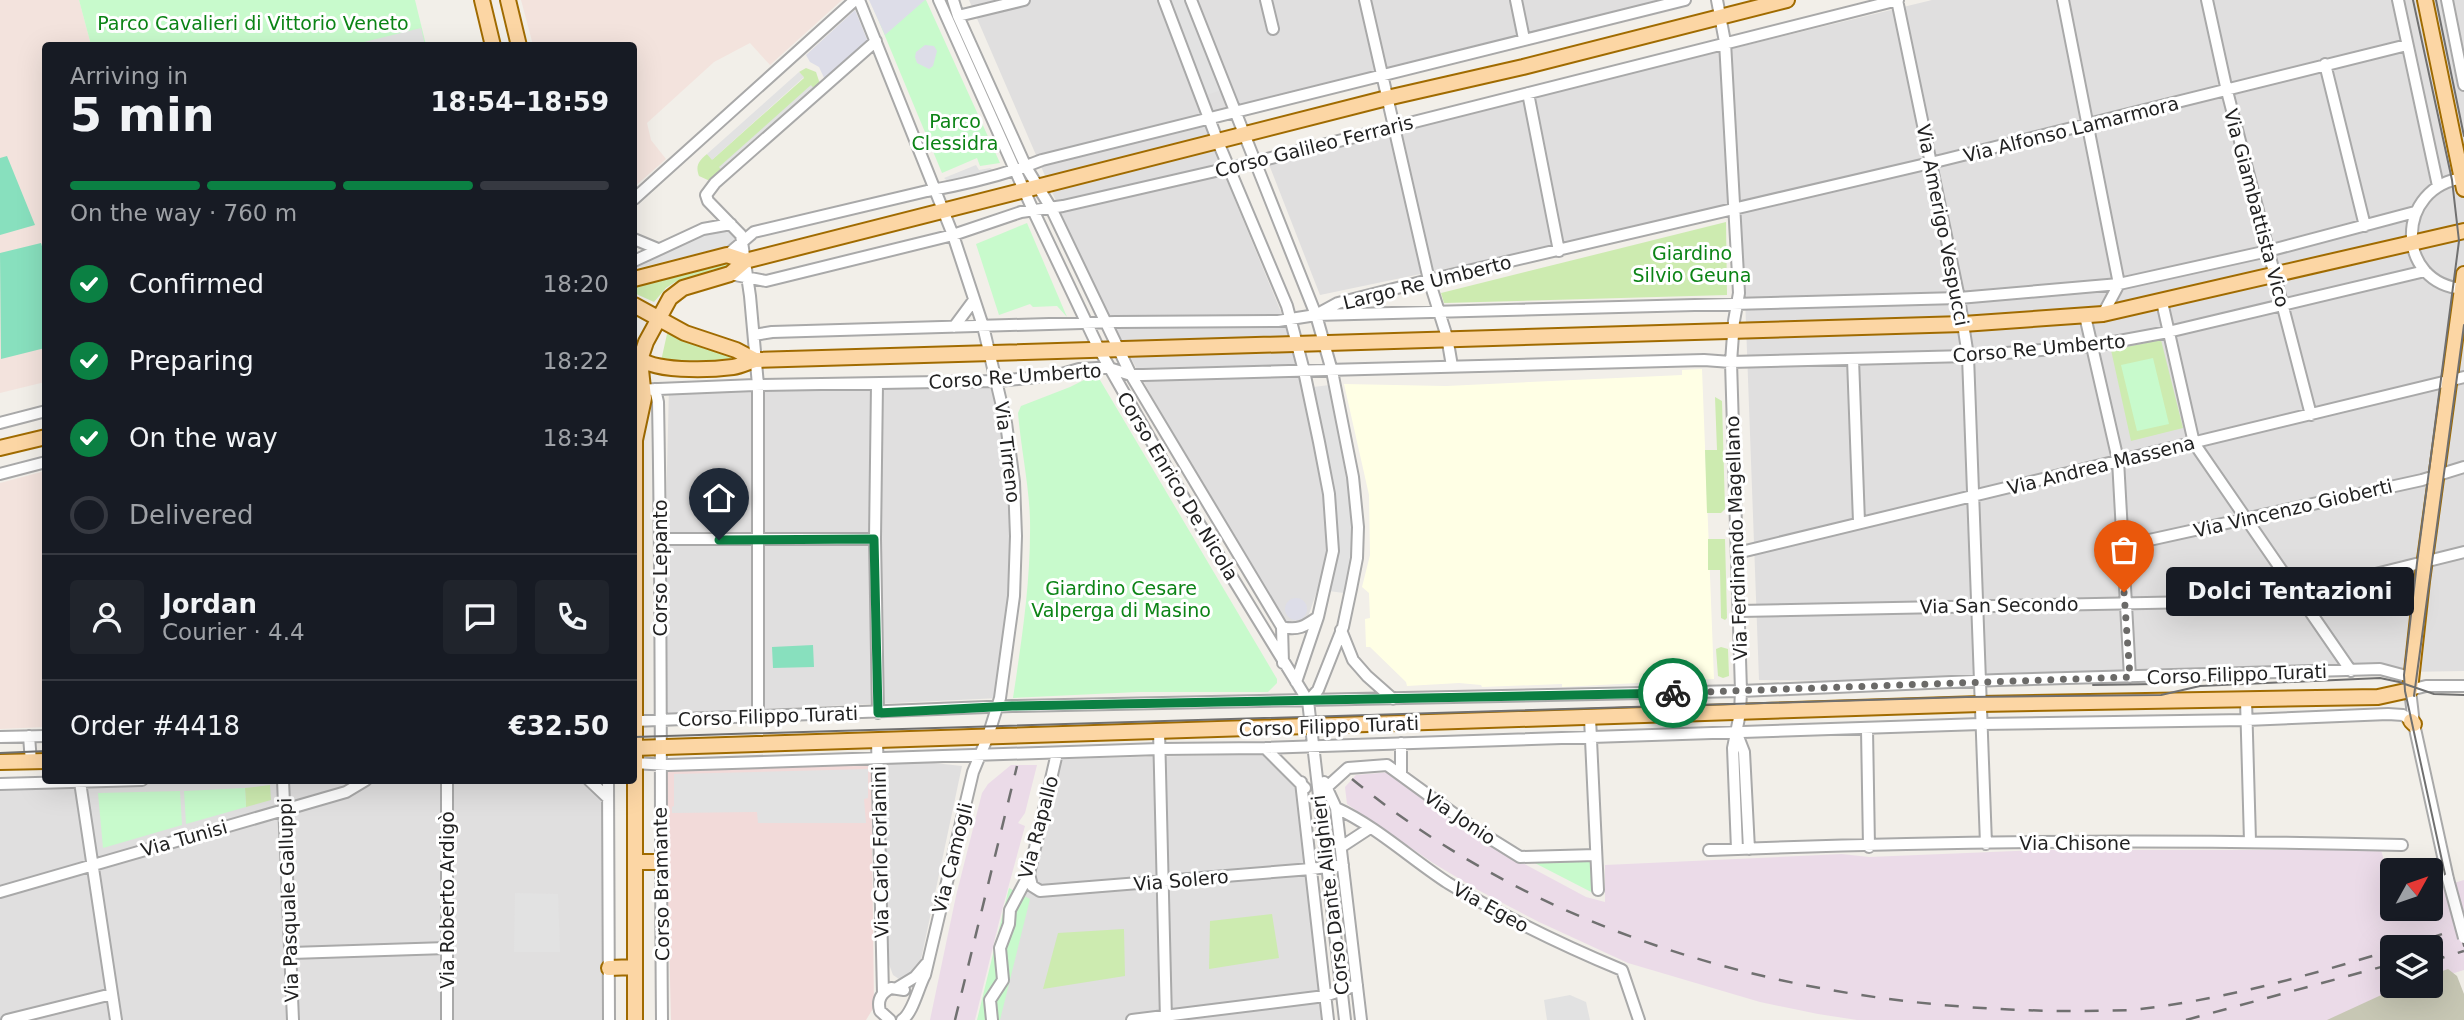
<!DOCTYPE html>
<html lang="en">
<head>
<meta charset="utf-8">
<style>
  :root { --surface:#171b24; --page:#20242c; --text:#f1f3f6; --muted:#9ea1a6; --line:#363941; --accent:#0b8043 }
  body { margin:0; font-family:"DejaVu Sans",sans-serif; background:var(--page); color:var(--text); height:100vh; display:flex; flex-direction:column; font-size:26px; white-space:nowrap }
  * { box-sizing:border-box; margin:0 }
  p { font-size:23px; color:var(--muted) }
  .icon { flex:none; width:38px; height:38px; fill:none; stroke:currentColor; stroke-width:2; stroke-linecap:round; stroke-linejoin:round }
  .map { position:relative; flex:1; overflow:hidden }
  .details { position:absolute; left:42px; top:42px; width:595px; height:742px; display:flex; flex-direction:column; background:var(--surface); border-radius:7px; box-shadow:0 7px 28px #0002 }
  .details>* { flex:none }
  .needle { width:46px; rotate:50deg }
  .buttons { position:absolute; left:2380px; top:858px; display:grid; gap:14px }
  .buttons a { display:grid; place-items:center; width:63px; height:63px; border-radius:7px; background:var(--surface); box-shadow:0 7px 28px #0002; font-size:35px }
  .pin { position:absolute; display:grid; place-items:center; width:60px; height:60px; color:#fff; margin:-72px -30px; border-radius:50% 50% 50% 0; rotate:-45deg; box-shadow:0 0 7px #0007 }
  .pin .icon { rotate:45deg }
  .courier { position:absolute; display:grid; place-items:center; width:70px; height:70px; margin:-35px; border:5px solid #0b8043; border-radius:50%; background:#fff; color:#222; box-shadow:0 2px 9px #0007 }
  .bubble { position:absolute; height:49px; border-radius:7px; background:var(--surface); box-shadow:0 7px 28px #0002; font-size:23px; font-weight:800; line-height:49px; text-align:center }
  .overview em { font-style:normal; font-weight:800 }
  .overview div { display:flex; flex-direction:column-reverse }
  .overview { display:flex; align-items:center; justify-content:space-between; height:119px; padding:0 28px }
  h1 { font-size:46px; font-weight:800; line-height:52px }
  .bar { display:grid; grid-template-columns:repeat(4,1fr); gap:10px 7px; align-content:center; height:84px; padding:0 28px }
  .bar i { height:9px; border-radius:5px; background:var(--line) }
  .bar .active { background:var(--accent) }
  .bar p { grid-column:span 4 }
  .line { display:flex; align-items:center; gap:18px; padding:0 28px; border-top:2px solid var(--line) }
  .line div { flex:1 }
  .round { display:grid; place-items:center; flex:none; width:74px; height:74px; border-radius:7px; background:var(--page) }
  ol { padding:0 28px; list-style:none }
  li { display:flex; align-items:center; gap:21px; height:77px }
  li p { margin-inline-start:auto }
  li .icon { padding:7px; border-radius:50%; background:var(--accent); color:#fff; stroke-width:4 }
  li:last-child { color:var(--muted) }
  li i { width:38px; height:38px; border:4px solid var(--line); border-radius:50% }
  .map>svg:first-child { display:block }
  .residential { fill:#e0dfdf }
  .commercial { fill:#f2dad9 }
  .industrial { fill:#ebdbe8 }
  .education { fill:#ffffe5 }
  .military { fill:#f3e3dd }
  .construction { fill:#c7c7b4 }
  .grass { fill:#cdebb0 }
  .park { fill:#c8facc }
  .pitch { fill:#88e0be }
  .parking { fill:#e2e2e2 }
  .plaza { fill:#dddde8 }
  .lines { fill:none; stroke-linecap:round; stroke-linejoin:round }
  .minor-casing { stroke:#a9a9a9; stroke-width:14 }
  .major-casing { stroke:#a06b00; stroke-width:18 }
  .minor { stroke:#fff; stroke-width:10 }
  .major { stroke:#fcd6a4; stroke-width:14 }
  .tram { stroke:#707070; stroke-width:2 }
  .rail { stroke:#707070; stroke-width:2.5; stroke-dasharray:14 14; stroke-linecap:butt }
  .minor-bridge-casing { stroke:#a9a9a9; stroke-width:14; stroke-linecap:butt }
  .minor-bridge { stroke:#fff; stroke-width:10 }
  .done { stroke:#6b6a68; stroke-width:7; stroke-dasharray:0 12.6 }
  .route { stroke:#0b8043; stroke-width:9 }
  .labels { text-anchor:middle; stroke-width:6; stroke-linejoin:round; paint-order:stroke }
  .park-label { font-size:19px; fill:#0c8416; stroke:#fff }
  .street-label { font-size:19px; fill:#222; stroke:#fff }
</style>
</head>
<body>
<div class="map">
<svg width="2464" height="1020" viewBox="0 0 2464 1020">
  <rect width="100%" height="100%" fill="#f2efe9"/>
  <path class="residential" d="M969,0H1667L1205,113L1227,181L1281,312L1302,380L1330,538L1322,576L1308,617L1303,622H1287L1270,599L1152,397L1097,296Z
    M1932,0H2464V671L1846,681L1759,680L1745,297L1738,203L1545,248L1320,295L1268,162Z
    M998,381L1016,536L1000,698L661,714L669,387Z
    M1263,754L1298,787L1323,1020H995L1059,759Z
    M888,758L962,766L919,969L908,977L899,979L893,975L886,956L882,761Z
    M169,780L608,781L603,1020H0V787Z"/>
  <path class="commercial" d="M871,759L874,1007L866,1020H671L665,771Z"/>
  <path class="industrial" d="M1011,765H1037L1025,813L1018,823L1025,826L1001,914L975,1020H930L956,896L982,793L988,784Z
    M1391,772L1519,861L1586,897L1605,902V865L1842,854L1869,857L2043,850H2381L2392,889V908H2431V890L2464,880V970L2431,980V947H2392V985H2419L2337,1020H1857L1818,1014L1760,1002L1628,963L1539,922L1478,890L1433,863L1347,804L1345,787L1356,775Z"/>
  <path class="education" d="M1702,369L1714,679L1562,687V684L1482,687L1481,685L1459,683L1407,686L1406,682L1370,647H1366L1365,619L1370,618L1369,593L1362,587L1370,555L1369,495L1344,384L1446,386L1682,375V370Z"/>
  <path class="military" d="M0,0H79L91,45L46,46L45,382L0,393Z
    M521,0H842L770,65L750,43L714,62L647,123L651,140L666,159L634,187V46L533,45Z
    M45,471V727L0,729V483Z"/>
  <path class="construction" d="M2448,969L2457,976L2464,994V1020H2327L2403,985H2431V975Z"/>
  <path class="grass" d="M806,68L816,72L820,84L724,173L710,181L699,176C695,165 699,161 707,154L713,159L804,78L799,72Z
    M1726,222L1727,295L1444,303L1441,293Z
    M734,261L735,265L675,282L666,288L654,302L634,293V288L636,287Z
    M669,333L705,349L739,356L740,360L661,361L667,334Z
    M2161,340L2183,428L2131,441L2111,350Z
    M1715,397L1722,401L1725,509L1721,513H1707L1705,450H1717Z
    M1708,539H1725L1727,618L1725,620L1721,618L1720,570H1708Z
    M1721,647L1728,649L1729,676L1723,678L1718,676L1716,649Z
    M270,785L271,800L246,807L245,788Z
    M1272,914L1279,958L1209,969L1210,921Z
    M1124,929L1125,976L1043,989L1058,933Z"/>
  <path class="park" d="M79,0H415L426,45H91Z
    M870,0H926L1000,163L980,166L977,158L942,173Z
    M1027,223L1067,317L1057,306L1033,307L1030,304L999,315L976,244Z
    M2153,358L2169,424L2137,431L2121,365Z
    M1090,377L1100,380L1277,679V683L1268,692H1138L1013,698C1022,638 1031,580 1030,520C1029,484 1021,449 1018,413L1021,406L1070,387Z
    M245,788L246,807L186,824L184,791Z
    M180,791L182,825L103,848L98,793Z
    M1594,857L1597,895L1527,859Z
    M1009,888L1030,899L1000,1020H977Z"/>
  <path class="pitch" d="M7,156L35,225L0,235V158Z
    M41,243L46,260L45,348L1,359L0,253Z
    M813,645L814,667L773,668L772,647Z"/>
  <path class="parking" d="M1169,0H1187L1222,90L1207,95Z
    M421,28L425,45H361L360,43Z
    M799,72L804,77L712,160L707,154Z
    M811,85L815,90L724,173L719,167Z
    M976,165L979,170L990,168L999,173L951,184L944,178Z
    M725,227L738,236L728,246L634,269V267L669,248L696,236Z
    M1330,385L1352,501L1351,559L1344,593L1329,591L1334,509L1313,387Z
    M868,769V798L864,799L866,823H758L757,812L672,813V807L674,806V774Z
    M515,893L558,894L560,952H514Z
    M1570,995L1586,1002L1590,1020H1547L1544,1000Z"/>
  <path class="plaza" d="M869,0H925L885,35Z
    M855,10L868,42L825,80L819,67L810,62L806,55Z
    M925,45L934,46L937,51L933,66L929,69L917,63L915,57L916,52Z
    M1285 609a11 11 0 1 1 22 0a11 11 0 1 1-22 0Z"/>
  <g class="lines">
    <g class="minor-casing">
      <path id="minor" d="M859,0L953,235L983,326L1006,423L1014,482L1016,536L1014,596L1000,698L988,736L973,772L925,975C918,988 913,1013 902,1020
        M939,0L1033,210L1099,349L1189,507L1308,701L1345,1020
        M953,0L958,16L1026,167L1051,208L1131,375L1282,627L1283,663
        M1164,0L1218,142L1287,306L1304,371L1319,442L1329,494L1333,551L1318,617L1296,682
        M1191,0L1316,315L1332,371L1353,477L1358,527L1357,558L1351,589L1343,627L1318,690L1308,701
        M1266,0L1273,29
        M1365,0L1429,280L1447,337L1452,366
        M1516,0L1524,39
        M1717,0L1725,42L1739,293L1734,321L1731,362L1741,691L1740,713L1733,748L1737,849
        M1897,0L1959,298L1968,356L1986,844
        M2063,0L2119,284L2103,314
        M2207,0L2227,91L2311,415
        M2398,0L2438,186
        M2447,0L2464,85
        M958,16L1024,0
        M2325,64L2365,226
        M1528,93L1559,251
        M2464,178C2395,186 2394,284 2464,289
        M634,199L855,0
        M634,239L658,249
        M727,255L754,232L927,191C966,184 1005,175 1042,160L1685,0
        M634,261L703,229L731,224
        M730,274L766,281L953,235L1021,212L1063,206L1255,162L1898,0
        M2162,302L2194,443L2351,671
        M1316,315L1338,303L1429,280L1943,160L2407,45
        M2085,316L2118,460L2130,677
        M954,327L974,300
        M754,335L772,332L1115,322L1278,321L1316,315L1959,298L2119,284L2268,251L2415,212
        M1853,359L1859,522
        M877,384L875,539L878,713
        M655,389L658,402C662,608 660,814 662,1020
        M634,390L755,385L998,381L1058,375L1079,369L1097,368H1109L1131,375H1143L1704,360L1731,362L1968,356L2092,346L2168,332L2425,271
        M0,423L46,411
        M0,474L46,462
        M660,539H875
        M2122,546L2422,480L2464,467
        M1737,553L2464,377
        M1739,611L2197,602L2299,593L2464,552
        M1282,627C1298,631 1305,626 1318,617
        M1341,630L1353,660L1367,676L1393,699
        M2246,700L2250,841
        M758,715V385L750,296L741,235L708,201L706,195L715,183L876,41
        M1590,718L1598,890
        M634,721L1012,706L1741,691L1998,680L2380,669L2410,677
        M1867,729L1869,847
        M1159,730L1166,1020
        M1737,734L1744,752L1749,849
        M29,736L31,762
        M0,737L46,736
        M877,740L883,993
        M1401,743V775
        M1265,748L1305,788
        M634,763L668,765L1160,749L1265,748L1981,724L2246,720L2388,714L2403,715L2411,721
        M283,780L293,1020
        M447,780V1020
        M589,780L608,798
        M608,780L609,1020
        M80,782L116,1020
        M1301,782L1328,1020
        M1324,782L1336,808L1361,1020
        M0,784L142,780
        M1327,787L1348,768L1387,765L1475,829L1520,857L1596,855
        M1336,808C1376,826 1411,859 1448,883C1504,917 1562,945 1622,970L1639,1020
        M1341,847L1370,828
        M1709,850C1940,841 2171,839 2402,845
        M1029,874L1032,886L1040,891L1311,869L1343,865
        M2448,879L2414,724L2410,690L2426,686H2464
        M0,892L346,792L366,780
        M291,953L447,948
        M897,988L915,977L926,964
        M7,1020L112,994
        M890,1020L880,1011C877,1000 881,993 891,988L904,990
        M992,1020L990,1000L1003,980L1000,948L1009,924L1010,910L1029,874L1057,753
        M1132,1020L1325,996L1357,985"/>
    </g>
    <g class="major-casing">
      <path id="major" d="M482,0L493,46
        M508,0L519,46
        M2425,0L2464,189
        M634,279L727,255L745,261
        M634,305L685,333L736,350L755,360
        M636,355C649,373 711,370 733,367C741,366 748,362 755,360L1963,324L2103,314L2464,231
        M0,448L46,437
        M2411,721L2414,724
        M634,748L1980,704L2378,697L2410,690L2422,581L2464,274
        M0,762L46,761
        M635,862H660
        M609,968L635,967
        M635,1020V440L644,398L640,360L646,342L670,298L683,288L730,274L745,261L1387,98L1523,67L1787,0"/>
    </g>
    <use href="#minor" class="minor"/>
    <use href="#major" class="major"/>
    <path class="tram" d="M2413,0L2452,180L2459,241L2417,563L2404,675L2405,691L2446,879L2464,946
      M2436,0L2464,136
      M2093,685L2156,684
      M2414,696L2464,325
      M634,737L1966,697L2161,695L2200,686L2380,678L2399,682L2434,694L2464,695
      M0,753L46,751"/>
    <path class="rail" d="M1352,779C1569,957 1855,1020 2133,1010C2222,1000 2307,976 2392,950
      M2402,947L2464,927
      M2431,961L2464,951
      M955,1020L1017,766
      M2186,1020L2392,964"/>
    <g class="minor-bridge-casing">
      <path id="minor-bridge" d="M2448,879L2464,938"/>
    </g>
    <use href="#minor-bridge" class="minor-bridge"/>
  </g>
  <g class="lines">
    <path class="done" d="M1673,693L2130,677L2124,592"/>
    <path class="route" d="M719,540L874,539L878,713L1012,706L1673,693"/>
  </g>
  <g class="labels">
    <g class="park-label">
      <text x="253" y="30">Parco Cavalieri di Vittorio Veneto</text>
      <text x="955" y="128">Parco<tspan x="955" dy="22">Clessidra</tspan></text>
      <text x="1692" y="260">Giardino<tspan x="1692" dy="22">Silvio Geuna</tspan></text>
      <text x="1121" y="595">Giardino Cesare<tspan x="1121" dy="22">Valperga di Masino</tspan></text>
    </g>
    <g class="street-label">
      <text transform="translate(2071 129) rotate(-14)" y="7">Via Alfonso Lamarmora</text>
      <text transform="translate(1314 146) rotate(-14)" y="7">Corso Galileo Ferraris</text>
      <text transform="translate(2257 208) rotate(75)" y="7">Via Giambattista Vico</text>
      <text transform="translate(1943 225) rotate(79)" y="7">Via Amerigo Vespucci</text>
      <text transform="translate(1427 282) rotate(-14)" y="7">Largo Re Umberto</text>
      <text transform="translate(2039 348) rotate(-5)" y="7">Corso Re Umberto</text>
      <text transform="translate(1015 376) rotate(-4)" y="7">Corso Re Umberto</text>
      <text transform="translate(1008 452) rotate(83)" y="7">Via Tirreno</text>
      <text transform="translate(2101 465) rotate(-14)" y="7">Via Andrea Massena</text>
      <text transform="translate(1178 486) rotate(59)" y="7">Corso Enrico De Nicola</text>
      <text transform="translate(2293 508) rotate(-13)" y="7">Via Vincenzo Gioberti</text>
      <text transform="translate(1736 538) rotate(-92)" y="7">Via Ferdinando Magellano</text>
      <text transform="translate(660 568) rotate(-90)" y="7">Corso Lepanto</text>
      <text transform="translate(1999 605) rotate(-1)" y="7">Via San Secondo</text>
      <text transform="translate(2237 674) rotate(-2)" y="7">Corso Filippo Turati</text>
      <text transform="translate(768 716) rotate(-2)" y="7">Corso Filippo Turati</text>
      <text transform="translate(1329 726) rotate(-2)" y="7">Corso Filippo Turati</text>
      <text transform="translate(1460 817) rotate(34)" y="7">Via Jonio</text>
      <text transform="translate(1038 827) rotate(-75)" y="7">Via Rapallo</text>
      <text transform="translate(184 838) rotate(-16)" y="7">Via Tunisi</text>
      <text x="2075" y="850">Via Chisone</text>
      <text transform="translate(880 852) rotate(-91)" y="7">Via Carlo Forlanini</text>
      <text transform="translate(952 858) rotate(-76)" y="7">Via Camogli</text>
      <text transform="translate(1181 880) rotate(-5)" y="7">Via Solero</text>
      <text transform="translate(661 884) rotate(-91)" y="7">Corso Bramante</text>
      <text transform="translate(1330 895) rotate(-97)" y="7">Corso Dante Alighieri</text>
      <text transform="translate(288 900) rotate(-92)" y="7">Via Pasquale Galluppi</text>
      <text transform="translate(447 900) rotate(-90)" y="7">Via Roberto Ardigò</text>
      <text transform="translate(1491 907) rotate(29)" y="7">Via Egeo</text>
    </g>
  </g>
</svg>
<div class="buttons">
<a><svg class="needle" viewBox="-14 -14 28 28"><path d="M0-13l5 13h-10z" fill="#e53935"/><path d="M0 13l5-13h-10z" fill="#9ea1a6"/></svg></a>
<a><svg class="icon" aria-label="layers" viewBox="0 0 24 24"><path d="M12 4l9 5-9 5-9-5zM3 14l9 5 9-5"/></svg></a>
</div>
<div class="pin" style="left:2124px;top:592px;background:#ea580c"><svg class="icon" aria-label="bag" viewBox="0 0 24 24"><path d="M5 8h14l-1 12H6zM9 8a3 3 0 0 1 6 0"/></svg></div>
<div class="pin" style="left:719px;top:540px;background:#1f2937"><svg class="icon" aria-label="home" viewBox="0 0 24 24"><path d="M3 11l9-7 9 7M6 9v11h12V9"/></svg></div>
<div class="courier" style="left:1673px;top:693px"><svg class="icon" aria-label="bike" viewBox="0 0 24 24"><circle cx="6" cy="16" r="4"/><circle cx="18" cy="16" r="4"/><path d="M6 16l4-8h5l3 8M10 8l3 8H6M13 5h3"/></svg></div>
<div class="bubble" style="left:2166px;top:567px;width:248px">Dolci Tentazioni</div>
<section class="details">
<div class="overview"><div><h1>5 min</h1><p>Arriving in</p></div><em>18:54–18:59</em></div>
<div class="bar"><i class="active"></i><i class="active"></i><i class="active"></i><i></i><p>On the way · 760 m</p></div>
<ol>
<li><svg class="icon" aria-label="check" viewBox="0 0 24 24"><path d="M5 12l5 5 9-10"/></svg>Confirmed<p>18:20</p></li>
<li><svg class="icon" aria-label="check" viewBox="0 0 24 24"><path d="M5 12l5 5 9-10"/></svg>Preparing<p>18:22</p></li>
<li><svg class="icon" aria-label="check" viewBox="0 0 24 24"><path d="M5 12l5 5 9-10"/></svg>On the way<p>18:34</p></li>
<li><i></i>Delivered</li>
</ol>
<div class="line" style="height:126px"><a class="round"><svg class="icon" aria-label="person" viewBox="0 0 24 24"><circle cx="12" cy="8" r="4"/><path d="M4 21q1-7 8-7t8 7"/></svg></a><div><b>Jordan</b><p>Courier · 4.4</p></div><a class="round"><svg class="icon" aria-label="chat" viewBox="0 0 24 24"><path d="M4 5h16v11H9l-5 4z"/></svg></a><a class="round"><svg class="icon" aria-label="phone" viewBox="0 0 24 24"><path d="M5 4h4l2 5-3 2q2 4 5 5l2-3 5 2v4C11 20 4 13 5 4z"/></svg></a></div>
<div class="line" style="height:91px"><div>Order #4418</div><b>€32.50</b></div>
</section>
</div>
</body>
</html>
